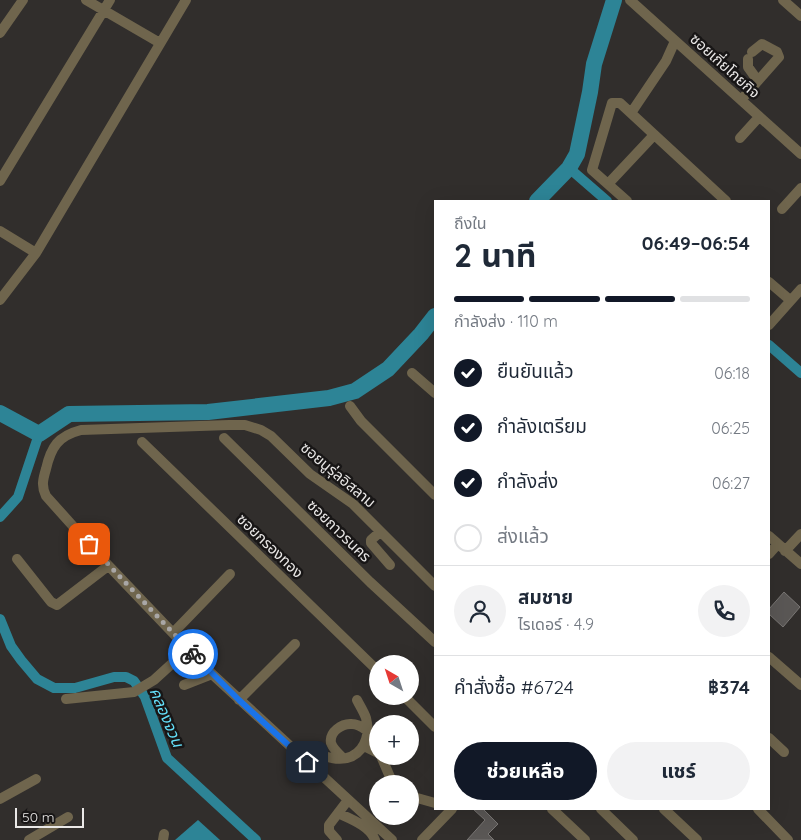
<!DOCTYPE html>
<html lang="th">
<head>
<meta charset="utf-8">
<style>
  :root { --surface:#fff; --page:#f2f2f3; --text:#1f2937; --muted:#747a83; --line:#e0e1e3; --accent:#111827 }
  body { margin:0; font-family:Quicksand,"Noto Sans Thai",sans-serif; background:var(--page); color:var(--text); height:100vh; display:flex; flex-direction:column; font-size:19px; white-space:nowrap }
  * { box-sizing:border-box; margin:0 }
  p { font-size:16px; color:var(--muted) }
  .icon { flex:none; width:28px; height:28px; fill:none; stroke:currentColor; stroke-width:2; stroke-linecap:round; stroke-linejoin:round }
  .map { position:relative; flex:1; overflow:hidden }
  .details { position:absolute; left:434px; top:200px; width:336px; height:610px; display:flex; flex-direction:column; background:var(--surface); border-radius:0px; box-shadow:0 5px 20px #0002 }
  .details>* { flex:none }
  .needle { width:32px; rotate:321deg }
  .buttons { position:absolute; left:369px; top:655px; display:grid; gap:10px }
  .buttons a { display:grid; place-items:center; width:50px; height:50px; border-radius:50%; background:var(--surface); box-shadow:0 5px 20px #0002; font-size:25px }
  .scale { position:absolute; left:15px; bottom:12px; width:69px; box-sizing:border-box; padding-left:5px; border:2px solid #eae8e7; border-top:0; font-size:14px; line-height:18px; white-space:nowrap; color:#eae8e7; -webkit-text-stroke:4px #181616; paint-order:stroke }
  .pin { position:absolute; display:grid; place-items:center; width:42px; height:42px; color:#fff; margin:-21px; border-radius:10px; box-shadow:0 2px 8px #0006 }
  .courier { position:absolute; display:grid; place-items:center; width:50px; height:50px; margin:-25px; border:4px solid #1a73e8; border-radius:50%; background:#fff; color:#222; box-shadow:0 1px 6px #0007 }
  .overview em { font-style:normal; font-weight:700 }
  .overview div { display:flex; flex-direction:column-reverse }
  .overview { display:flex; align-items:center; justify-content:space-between; height:85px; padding:0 20px }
  h1 { font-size:32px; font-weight:700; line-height:38px }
  .bar { display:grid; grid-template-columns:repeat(4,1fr); gap:8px 5px; align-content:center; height:60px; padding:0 20px }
  .bar i { height:6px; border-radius:4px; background:var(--line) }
  .bar .selected { background:var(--accent) }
  .bar p { grid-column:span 4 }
  .line { display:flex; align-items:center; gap:12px; padding:0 20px; border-top:1px solid var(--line) }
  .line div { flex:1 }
  .round { display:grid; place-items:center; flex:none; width:52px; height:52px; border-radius:26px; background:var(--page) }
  ol { padding:0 20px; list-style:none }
  li { display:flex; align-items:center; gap:15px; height:55px }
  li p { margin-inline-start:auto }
  li .icon { padding:5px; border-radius:50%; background:var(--accent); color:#fff; stroke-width:4 }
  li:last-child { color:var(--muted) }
  li i { width:28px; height:28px; border:2px solid var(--line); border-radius:50% }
  .cta { display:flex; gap:10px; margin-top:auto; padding:10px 20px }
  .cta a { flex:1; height:58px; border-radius:30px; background:var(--accent); color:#fff; font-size:20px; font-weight:700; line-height:58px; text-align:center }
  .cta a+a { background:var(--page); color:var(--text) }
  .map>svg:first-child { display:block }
  .water { fill:#2d8496 }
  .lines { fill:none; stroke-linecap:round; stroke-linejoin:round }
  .canal { stroke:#2d8496; stroke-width:10 }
  .river { stroke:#2d8496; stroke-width:16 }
  .building { fill:#5a5755; stroke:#797674 }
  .minor { stroke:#6f654d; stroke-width:10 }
  .done { stroke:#a9a7a6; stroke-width:5; stroke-dasharray:0 9 }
  .route { stroke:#1a73e8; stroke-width:6 }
  .labels { text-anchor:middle; stroke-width:5; stroke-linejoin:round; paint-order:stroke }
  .street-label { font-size:15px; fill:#eae8e7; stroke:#181616 }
  .water-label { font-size:16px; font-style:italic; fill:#64dff9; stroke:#181616 }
</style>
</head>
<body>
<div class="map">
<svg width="801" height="840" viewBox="0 0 801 840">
  <rect width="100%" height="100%" fill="#312e2c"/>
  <path class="water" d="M198,820L220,840H175Z"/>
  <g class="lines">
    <path class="canal" d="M569,168L607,201
      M769,345L801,373
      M0,517L18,497L39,434
      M0,619L11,646L21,660L37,679L54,688H75L114,677H126L134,681L145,697L167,758L256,840"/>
    <path class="river" d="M537,201L569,168L577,154L590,92L594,64L614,0
      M0,413L39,434L69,414L208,412L329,398L355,391L388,369L421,334L435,316"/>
  </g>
  <path class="building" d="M784,592L800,607L783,627L769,614V609Z
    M473,809H483L498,824L488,834L494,840H467L485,820Z"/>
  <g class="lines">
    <path class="minor" d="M86,0L160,43
      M630,0L801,154
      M783,0L801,16
      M0,33L23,0
      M748,59V67L758,81
      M741,100L779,57L777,52L762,44L752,52
      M631,113L666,61L675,41
      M740,138L759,117
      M0,181L110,0
      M608,184L654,135
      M627,201L592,170L612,103H620L726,201
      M782,209L801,188
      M0,231L36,253
      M769,282L790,300
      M0,300L36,253L186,0
      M769,325L801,289
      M412,373L435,393
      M350,406L361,421L435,495
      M224,438L370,582L435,642
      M142,442L378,671
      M380,532L371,540V543L390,565
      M769,536L801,564
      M785,551L801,534
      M769,554L777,545
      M17,559L51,602L57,605L108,566
      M173,633L230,574
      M769,657L801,685
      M184,685L212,674
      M404,696L435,727
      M66,699L134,692L154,680L188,649
      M239,700L295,644
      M769,738L784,752
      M364,746L378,753
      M310,749C317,753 325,757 332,758C358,763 372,742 366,718C364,712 360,706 357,700
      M381,756L393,784
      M343,758C339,754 333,749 331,743C329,732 342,723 352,724C357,724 362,727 366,730
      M410,796L435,803
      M0,799L36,779
      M552,809L585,840
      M601,809L633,840
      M664,809L697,840
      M758,809L788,840
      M338,813C351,819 370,826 375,840
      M29,840L68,817
      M163,840L164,834
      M337,840L329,831V825L348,800
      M392,840L212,674L106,563L46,496C41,486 43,479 46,469C51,447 58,436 81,430L229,425H245L261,430L271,436L310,474L353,504L435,586
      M422,840L452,809"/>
  </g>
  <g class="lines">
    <path class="done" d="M89,544L193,654"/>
    <path class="route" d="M193,654L239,700L307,762"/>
  </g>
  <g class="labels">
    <g class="street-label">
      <text transform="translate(725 66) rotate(42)" y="5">ซอยเกี่ยโกยกิจ</text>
      <text transform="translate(338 475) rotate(40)" y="5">ซอยนูรุ่ลอิสลาม</text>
      <text transform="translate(339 531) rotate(44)" y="5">ซอยถาวรนคร</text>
      <text transform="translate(270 546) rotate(44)" y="5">ซอยกรองทอง</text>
    </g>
    <g class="water-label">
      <text transform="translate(167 717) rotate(67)" y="6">คลองจวน</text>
    </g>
  </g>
</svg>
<div class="buttons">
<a><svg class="needle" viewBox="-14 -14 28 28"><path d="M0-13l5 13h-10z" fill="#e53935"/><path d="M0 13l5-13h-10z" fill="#747a83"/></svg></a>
<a>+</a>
<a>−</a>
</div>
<div class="scale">50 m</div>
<div class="pin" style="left:89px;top:544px;background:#ea580c"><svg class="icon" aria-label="bag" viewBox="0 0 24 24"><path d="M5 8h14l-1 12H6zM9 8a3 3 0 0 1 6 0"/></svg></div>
<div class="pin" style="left:307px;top:762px;background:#1f2937"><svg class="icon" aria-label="home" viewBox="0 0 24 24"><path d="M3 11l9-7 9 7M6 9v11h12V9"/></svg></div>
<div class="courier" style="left:193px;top:654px"><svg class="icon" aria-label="bike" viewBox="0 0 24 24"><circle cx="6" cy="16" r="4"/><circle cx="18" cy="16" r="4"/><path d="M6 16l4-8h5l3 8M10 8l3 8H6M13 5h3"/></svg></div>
<section class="details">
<div class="overview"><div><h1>2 นาที</h1><p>ถึงใน</p></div><em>06:49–06:54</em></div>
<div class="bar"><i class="selected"></i><i class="selected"></i><i class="selected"></i><i></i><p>กำลังส่ง · 110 m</p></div>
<ol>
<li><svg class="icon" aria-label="check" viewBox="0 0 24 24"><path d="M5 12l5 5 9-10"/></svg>ยืนยันแล้ว<p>06:18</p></li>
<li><svg class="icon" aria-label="check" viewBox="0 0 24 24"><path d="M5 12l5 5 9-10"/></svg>กำลังเตรียม<p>06:25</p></li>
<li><svg class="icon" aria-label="check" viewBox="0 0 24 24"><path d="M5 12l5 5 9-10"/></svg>กำลังส่ง<p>06:27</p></li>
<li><i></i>ส่งแล้ว</li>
</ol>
<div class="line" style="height:90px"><a class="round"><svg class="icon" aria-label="person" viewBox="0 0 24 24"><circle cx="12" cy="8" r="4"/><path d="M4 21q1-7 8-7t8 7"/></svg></a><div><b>สมชาย</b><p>ไรเดอร์ · 4.9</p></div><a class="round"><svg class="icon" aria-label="phone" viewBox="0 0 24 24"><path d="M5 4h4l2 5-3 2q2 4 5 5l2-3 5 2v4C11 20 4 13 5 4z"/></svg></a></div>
<div class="line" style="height:65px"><div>คำสั่งซื้อ #6724</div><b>฿374</b></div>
<div class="cta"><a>ช่วยเหลือ</a><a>แชร์</a></div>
</section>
</div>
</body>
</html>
